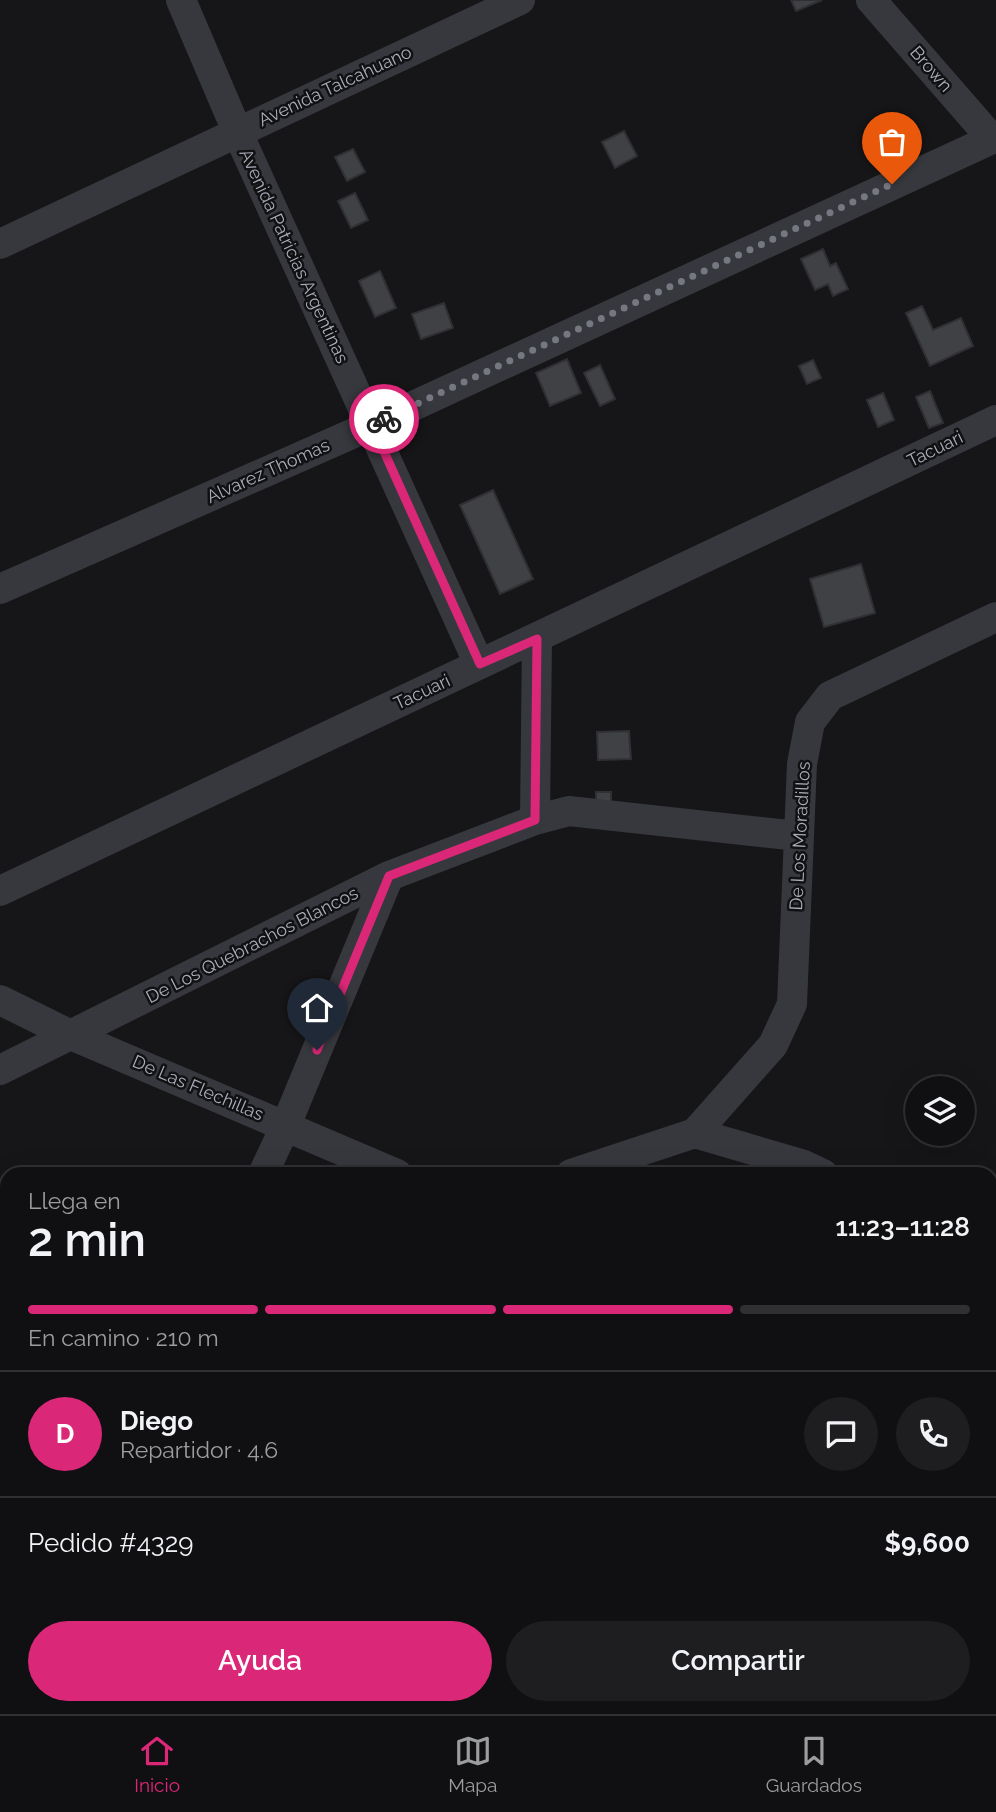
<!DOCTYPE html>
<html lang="es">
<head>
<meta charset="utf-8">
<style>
  :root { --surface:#101012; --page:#1e1e20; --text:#f1f3f6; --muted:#9c9d9f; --line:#303032; --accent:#db2777 }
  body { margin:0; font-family:Raleway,sans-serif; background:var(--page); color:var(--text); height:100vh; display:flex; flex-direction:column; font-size:26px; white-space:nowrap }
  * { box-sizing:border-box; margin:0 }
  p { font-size:23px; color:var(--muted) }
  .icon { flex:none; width:38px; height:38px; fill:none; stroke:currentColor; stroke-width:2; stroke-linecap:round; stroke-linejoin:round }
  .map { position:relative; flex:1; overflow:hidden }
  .side { position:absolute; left:0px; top:1167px; width:998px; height:548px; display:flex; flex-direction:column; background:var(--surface); border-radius:21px 21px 0 0; box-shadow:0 7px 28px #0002,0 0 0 2px var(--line) }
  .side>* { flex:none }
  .tools { position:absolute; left:905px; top:1076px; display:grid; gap:14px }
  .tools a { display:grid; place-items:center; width:70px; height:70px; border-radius:50%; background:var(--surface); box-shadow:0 7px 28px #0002,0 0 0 2px var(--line); font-size:35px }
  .pin { position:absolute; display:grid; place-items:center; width:60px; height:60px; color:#fff; margin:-72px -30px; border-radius:50% 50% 50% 0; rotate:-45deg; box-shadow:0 0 7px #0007 }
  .pin .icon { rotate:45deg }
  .courier { position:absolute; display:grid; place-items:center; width:70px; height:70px; margin:-35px; border:5px solid #db2777; border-radius:50%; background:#fff; color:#222; box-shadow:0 2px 9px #0007 }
  .summary em { font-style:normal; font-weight:600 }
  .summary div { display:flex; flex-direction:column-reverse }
  .summary { display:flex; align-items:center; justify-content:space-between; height:119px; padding:0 28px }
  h1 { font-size:46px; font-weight:600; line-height:52px }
  .bar { display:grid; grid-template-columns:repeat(4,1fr); gap:10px 7px; align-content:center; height:84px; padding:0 28px }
  .bar i { height:9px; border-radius:5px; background:var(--line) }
  .bar .active { background:var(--accent) }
  .bar p { grid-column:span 4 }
  .line { display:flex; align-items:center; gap:18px; padding:0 28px; border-top:2px solid var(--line) }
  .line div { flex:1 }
  .round { display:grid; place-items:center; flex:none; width:74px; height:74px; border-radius:37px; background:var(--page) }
  .cta { display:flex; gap:14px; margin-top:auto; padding:14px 28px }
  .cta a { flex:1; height:80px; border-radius:42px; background:var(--accent); color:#fff; font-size:28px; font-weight:600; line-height:80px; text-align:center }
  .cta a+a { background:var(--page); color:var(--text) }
  .dock { display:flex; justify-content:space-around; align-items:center; height:98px; border-top:2px solid var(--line); background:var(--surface); font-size:19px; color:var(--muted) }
  .dock a { display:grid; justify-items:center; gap:4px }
  .dock .active { color:var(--accent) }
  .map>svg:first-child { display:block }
  .building { fill:#404145; stroke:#303034; stroke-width:2 }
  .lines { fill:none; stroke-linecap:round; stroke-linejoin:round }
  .minor { stroke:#37383d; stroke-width:30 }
  .done { stroke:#757880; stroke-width:7; stroke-dasharray:0 12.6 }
  .route { stroke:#db2777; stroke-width:9 }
  .labels { text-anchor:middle; stroke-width:5; stroke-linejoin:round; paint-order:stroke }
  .street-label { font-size:18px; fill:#a8adb8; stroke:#111113 }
</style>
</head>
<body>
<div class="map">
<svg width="996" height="1714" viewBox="0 0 996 1714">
  <rect width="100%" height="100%" fill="#161618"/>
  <path class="building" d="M791,0H822L796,11Z
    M624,131L637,156L615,168L602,142Z
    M353,149L365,172L347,181L335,157Z
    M355,193L368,220L351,228L338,201Z
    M823,249L830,266L836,263L848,289L833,296L828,284L815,290L801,259Z
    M380,271L396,308L375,317L359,281Z
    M444,303L453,328L421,339L412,314Z
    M922,306L933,330L961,318L973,346L930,366L906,313Z
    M567,359L581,393L550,406L536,373Z
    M813,360L821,378L807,384L799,366Z
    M600,365L615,399L600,406L584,373Z
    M930,391L943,423L929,428L916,397Z
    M883,393L894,420L878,427L867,400Z
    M493,490L533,579L500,594L460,505Z
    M861,564L875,613L824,627L810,579Z
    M629,731L631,759L598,760L597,732Z
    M596,792H611V811H596Z"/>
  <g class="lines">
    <path class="minor" d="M181,0L237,131L479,664
      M0,244L520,0
      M0,589L372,425L992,139L871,0
      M535,820L537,639
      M0,891L996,420
      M0,1000L73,1036L397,1174
      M0,1070L389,876L535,820L569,811L798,836
      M695,1133L773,1045L792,1004L802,764L810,722L830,696L996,617
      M263,1174L286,1125L389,876
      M571,1174L695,1133L804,1165L823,1174
      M990,1327L996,1342
      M0,1371L7,1368
      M83,1708L84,1714
      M0,1711L11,1708
      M978,1714L996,1709"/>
  </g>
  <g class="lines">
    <path class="done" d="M384,419L892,184"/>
    <path class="route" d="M317,1050L389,876L535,820L537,639L480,664L372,425L384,419"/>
  </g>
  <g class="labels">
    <g class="street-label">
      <text transform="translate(931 69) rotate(49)" y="6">Brown</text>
      <text transform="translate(335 86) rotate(-25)" y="6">Avenida Talcahuano</text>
      <text transform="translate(294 256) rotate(65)" y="6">Avenida Patricias Argentinas</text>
      <text transform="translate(935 449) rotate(-26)" y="6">Tacuari</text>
      <text transform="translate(268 471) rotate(-24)" y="6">Alvarez Thomas</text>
      <text transform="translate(422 692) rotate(-25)" y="6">Tacuari</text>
      <text transform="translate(800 836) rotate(-87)" y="6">De Los Moradillos</text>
      <text transform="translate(252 945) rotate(-27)" y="6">De Los Quebrachos Blancos</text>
      <text transform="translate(198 1088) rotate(23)" y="6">De Las Flechillas</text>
    </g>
  </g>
</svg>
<div class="tools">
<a><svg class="icon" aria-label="layers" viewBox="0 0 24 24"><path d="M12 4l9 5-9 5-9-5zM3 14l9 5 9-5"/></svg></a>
</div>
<div class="pin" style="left:892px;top:184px;background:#ea580c"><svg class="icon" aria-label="bag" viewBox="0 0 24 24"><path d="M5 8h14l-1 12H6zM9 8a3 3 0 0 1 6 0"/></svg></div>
<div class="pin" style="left:317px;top:1050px;background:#1f2937"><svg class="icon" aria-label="home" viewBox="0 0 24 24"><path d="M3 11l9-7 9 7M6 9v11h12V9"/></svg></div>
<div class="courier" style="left:384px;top:419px"><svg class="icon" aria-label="bike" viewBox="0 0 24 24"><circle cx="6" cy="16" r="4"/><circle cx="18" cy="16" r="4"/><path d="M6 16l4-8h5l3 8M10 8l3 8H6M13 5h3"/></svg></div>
<section class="side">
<div class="summary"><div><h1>2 min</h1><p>Llega en</p></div><em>11:23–11:28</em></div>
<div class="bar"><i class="active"></i><i class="active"></i><i class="active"></i><i></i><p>En camino · 210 m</p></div>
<div class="line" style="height:126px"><b class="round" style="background:var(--accent);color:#fff">D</b><div><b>Diego</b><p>Repartidor · 4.6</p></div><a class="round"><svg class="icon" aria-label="chat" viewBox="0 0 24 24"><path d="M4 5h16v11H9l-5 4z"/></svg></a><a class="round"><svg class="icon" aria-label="phone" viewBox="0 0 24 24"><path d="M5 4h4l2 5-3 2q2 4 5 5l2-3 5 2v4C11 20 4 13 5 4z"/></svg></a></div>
<div class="line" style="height:91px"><div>Pedido #4329</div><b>$9,600</b></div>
<div class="cta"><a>Ayuda</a><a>Compartir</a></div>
</section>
</div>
<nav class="dock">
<a class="active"><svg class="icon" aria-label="home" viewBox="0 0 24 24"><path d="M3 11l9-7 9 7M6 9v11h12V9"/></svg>Inicio</a>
<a><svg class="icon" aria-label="map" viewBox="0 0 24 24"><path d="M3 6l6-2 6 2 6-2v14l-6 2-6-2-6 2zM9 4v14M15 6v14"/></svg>Mapa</a>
<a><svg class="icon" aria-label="saved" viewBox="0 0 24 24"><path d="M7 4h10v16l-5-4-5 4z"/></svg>Guardados</a>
</nav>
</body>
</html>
